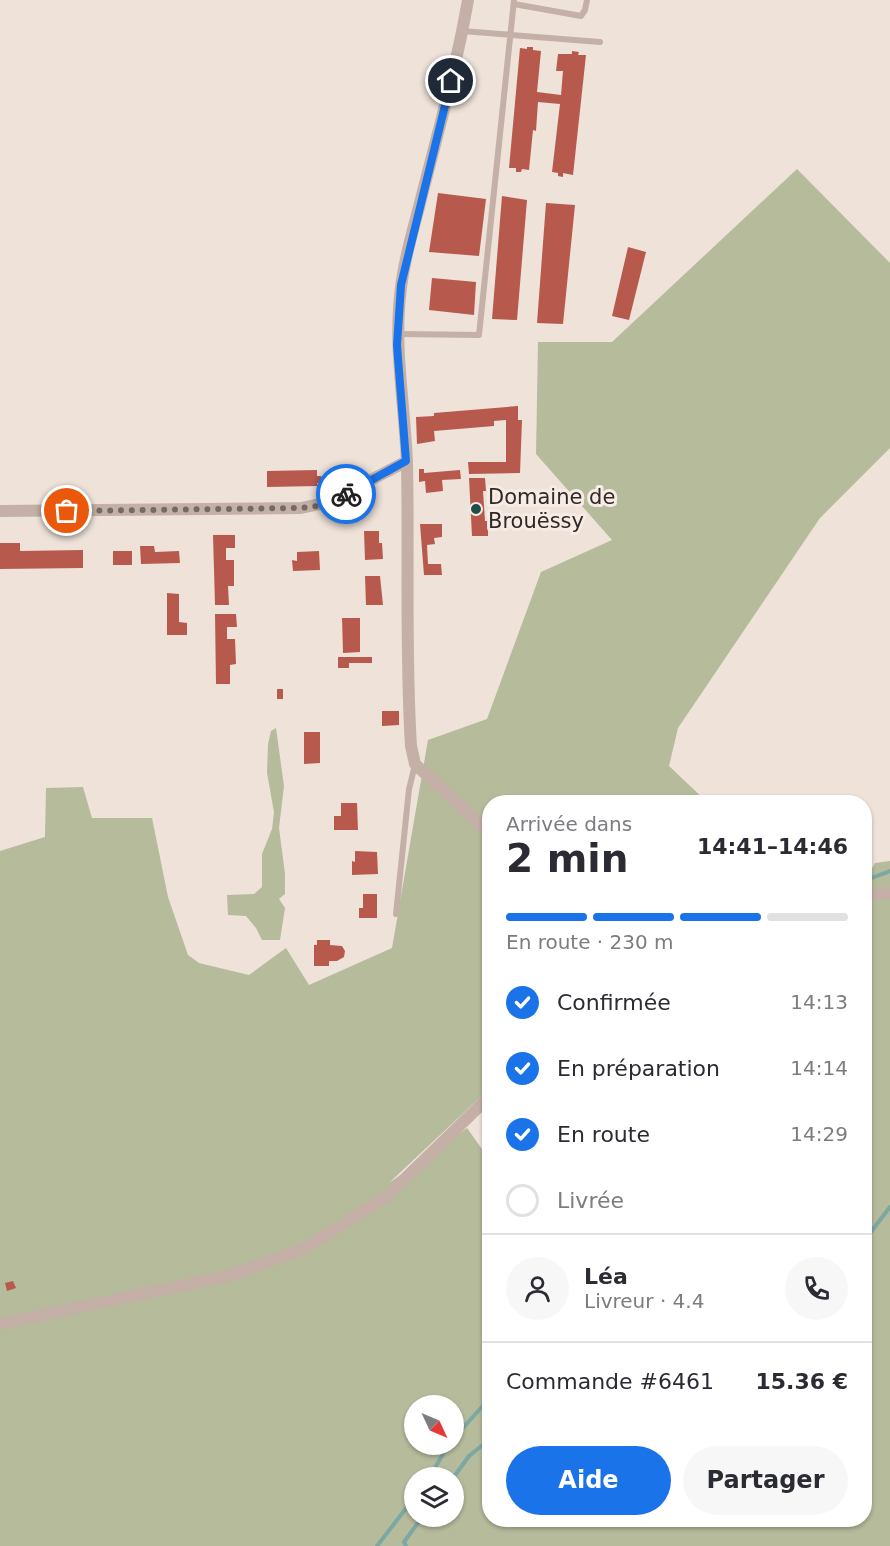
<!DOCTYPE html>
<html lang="fr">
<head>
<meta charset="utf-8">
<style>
  :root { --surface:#fff; --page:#f7f7f7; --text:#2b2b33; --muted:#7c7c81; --line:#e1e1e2; --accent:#1a73e8 }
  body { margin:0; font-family:"DejaVu Sans",sans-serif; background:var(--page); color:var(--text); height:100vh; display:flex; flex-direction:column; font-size:22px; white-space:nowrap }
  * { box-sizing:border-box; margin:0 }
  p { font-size:20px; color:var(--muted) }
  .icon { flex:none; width:33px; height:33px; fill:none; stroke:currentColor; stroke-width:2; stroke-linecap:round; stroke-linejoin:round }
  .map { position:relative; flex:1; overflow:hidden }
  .sheet { position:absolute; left:482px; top:795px; width:390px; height:732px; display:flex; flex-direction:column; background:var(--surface); border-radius:24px; box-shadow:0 2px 4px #0004 }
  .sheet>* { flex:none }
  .needle { width:39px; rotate:134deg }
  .fabs { position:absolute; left:404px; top:1395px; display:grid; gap:12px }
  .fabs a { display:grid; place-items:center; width:60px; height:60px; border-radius:50%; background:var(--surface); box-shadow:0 2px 4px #0004; font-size:30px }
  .pin { position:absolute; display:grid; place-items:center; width:51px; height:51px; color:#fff; margin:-26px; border:3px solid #fff; border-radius:50%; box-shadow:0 2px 6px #0007 }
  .courier { position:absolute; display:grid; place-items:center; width:60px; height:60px; margin:-30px; border:4px solid #1a73e8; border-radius:50%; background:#fff; color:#222; box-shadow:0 2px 8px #0007 }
  .summary em { font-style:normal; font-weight:800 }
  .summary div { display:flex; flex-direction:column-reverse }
  .summary { display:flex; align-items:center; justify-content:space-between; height:102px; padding:0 24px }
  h1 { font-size:39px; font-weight:800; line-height:45px }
  .bar { display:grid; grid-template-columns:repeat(4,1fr); gap:9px 6px; align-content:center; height:72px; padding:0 24px }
  .bar i { height:8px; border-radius:4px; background:var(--line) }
  .bar .current { background:var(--accent) }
  .bar p { grid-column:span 4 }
  .line { display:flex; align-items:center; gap:15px; padding:0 24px; border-top:2px solid var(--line) }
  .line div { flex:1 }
  .round { display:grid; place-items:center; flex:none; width:63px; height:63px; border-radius:32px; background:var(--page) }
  ol { padding:0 24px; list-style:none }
  li { display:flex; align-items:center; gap:18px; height:66px }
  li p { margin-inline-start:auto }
  li .icon { padding:6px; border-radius:50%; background:var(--accent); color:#fff; stroke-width:4 }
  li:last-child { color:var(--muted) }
  li i { width:33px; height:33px; border:3px solid var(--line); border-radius:50% }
  .button { display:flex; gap:12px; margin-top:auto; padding:12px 24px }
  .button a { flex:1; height:69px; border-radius:36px; background:var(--accent); color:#fff; font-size:24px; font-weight:800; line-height:69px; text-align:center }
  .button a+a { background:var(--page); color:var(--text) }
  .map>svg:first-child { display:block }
  .green { fill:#b5bb9b; fill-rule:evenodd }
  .water { fill:#7ca8a4 }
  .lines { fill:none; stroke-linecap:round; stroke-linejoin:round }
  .stream { stroke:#7ca8a4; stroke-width:4 }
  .building { fill:#b8594d }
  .lane { stroke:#c4b0a7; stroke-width:6 }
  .street { stroke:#c4b0a7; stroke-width:12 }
  .done { stroke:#746a65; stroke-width:6; stroke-dasharray:0 10.8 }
  .route { stroke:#1a73e8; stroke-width:8 }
  .poi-dot { fill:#214e4b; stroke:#f6ece5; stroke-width:2 }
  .labels { text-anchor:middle; stroke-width:6; stroke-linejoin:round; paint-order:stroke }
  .poi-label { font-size:21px; fill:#322927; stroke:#f6ece5; text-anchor:start }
</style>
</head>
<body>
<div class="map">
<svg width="890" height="1546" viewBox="0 0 890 1546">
  <rect width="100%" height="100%" fill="#eee2d9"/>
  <path class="green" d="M797,169L890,263V448L820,518L678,728L669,766L707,802H489V1089L389,1183L467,1128L489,1159V1520H864V1198L871,1180L864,1161V882L875,863L890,861V1546H0V851L45,837L46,788L83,787L92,818H152L168,897L188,955L199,963L249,975L286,948L309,985L392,948L428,740L487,719L541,572L612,540L536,454L538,342H612ZM414,1406H453V1444H414ZM414,1478H453V1516H414Z
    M276,728L284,786L279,828L285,874V894L279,899L285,908L280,940H262L256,928L246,916L228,915L227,895L254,894L262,887V854L272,829L274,812L267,773L268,744L271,731Z"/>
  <path class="water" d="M864,1161L871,1180L864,1198Z"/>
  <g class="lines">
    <path class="stream" d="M865,893L866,880L890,871
      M864,1241L890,1207
      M453,1439L489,1399
      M429,1478L449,1444
      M453,1478L469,1456L489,1440
      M377,1546L414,1498
      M406,1546L404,1542L423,1516"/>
  </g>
  <path class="building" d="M527,47H533V50L541,51L537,92L561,95L563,71H556L558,54H572V51L579,52L578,55H586L573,175L563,173V177L558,176V173L552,172L560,104L538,102L536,131L533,130L529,170L522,169L521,172H516V168H509L520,48L527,49Z
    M438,193L486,199L479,256L429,252Z
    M502,196L527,200L517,320L492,319Z
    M546,203L575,205L563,324L537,323Z
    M628,247L646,252L629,320L612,316Z
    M432,278L476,282L474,315L429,310Z
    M518,406V420H522L520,473L469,474L468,462H506V420L494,421V426L434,431L435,441L417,444L416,417L434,416V413Z
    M419,469H424V473L460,470L461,479L442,480L443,491L426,493L425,481L419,482Z
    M317,470V476H321V483H317L318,486L267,487V471Z
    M469,478H485L486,491H483L485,521H488V536H472Z
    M420,524H442V537L434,538L435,544L427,545L428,564H441L442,575H424Z
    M364,531H379V543H382L383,559L365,560Z
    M213,535H235V548H226V560H234V586H228L229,605H215Z
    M0,543H20V551L83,550V568L0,569Z
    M140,546H154L155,552L179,551L180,563L141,564Z
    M113,551H132V565H113Z
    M319,551L320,570L293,571L292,560L297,561V552Z
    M365,576H380L383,605H366Z
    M167,593L179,594V622L187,623V635H167Z
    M215,614H236L237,627H227V639H235L236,664L230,665V684H216Z
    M342,618H360V652L343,653Z
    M338,657H372V663H349V668H338Z
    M277,689H283V699H277Z
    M382,711H399V725L382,726Z
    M304,732H320V763L304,764Z
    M341,803H357L358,830H334V816H341Z
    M355,851L377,852L378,874L352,875V861L355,862Z
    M363,894H377V918H359V908H363Z
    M317,940H330V945L342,946L345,951L344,957L337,961H329V966H314V945H317Z
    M13,1281L16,1288L7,1291L5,1283Z"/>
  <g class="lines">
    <path class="lane" d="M514,4L581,16L585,10L587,0
      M462,31L600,42
      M398,334L479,335L514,0
      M396,914L409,789L415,765"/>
    <path class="street" d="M468,0C456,69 437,136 420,203C413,231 404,259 401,288C393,347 405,405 407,464C409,558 405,652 411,746L415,764L489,833
      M0,511L301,508L329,502L407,461
      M864,895L890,893
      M0,1324L232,1275L305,1248L386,1197L489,1097"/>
  </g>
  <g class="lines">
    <path class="done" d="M67,511L301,508L318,506L346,494"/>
    <path class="route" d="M346,494L406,461L397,345L401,285L451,81"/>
  </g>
  <circle class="poi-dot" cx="476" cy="509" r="6"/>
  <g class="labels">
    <g class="poi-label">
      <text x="488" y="504">Domaine de<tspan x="488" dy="24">Brouëssy</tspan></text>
    </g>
  </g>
</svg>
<div class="fabs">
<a><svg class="needle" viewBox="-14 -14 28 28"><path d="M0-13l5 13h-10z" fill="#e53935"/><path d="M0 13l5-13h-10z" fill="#7c7c81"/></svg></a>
<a><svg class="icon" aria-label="layers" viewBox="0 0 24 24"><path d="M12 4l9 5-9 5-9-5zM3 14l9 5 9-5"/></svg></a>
</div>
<div class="pin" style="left:67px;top:511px;background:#ea580c"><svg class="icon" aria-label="bag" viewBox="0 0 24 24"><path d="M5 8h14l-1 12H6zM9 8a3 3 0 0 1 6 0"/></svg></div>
<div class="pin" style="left:451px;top:81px;background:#1f2937"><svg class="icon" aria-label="home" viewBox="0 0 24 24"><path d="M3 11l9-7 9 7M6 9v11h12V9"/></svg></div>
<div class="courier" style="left:346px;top:494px"><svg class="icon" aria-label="bike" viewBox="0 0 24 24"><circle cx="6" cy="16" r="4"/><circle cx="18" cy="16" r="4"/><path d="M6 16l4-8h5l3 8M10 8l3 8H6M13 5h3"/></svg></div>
<section class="sheet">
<div class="summary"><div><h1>2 min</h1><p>Arrivée dans</p></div><em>14:41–14:46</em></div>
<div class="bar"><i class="current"></i><i class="current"></i><i class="current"></i><i></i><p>En route · 230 m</p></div>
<ol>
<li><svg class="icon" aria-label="check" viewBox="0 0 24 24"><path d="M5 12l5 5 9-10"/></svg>Confirmée<p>14:13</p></li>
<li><svg class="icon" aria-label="check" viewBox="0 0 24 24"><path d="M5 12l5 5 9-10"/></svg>En préparation<p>14:14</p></li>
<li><svg class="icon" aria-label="check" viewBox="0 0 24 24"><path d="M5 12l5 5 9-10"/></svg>En route<p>14:29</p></li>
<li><i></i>Livrée</li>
</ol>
<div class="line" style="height:108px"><a class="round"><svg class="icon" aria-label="person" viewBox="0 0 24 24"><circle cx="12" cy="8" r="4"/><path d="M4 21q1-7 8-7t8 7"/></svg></a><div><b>Léa</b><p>Livreur · 4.4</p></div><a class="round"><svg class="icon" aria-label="phone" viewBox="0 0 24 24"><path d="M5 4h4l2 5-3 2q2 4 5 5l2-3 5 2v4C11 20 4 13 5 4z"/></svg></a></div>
<div class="line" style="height:78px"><div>Commande #6461</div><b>15.36 €</b></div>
<div class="button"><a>Aide</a><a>Partager</a></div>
</section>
</div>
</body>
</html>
